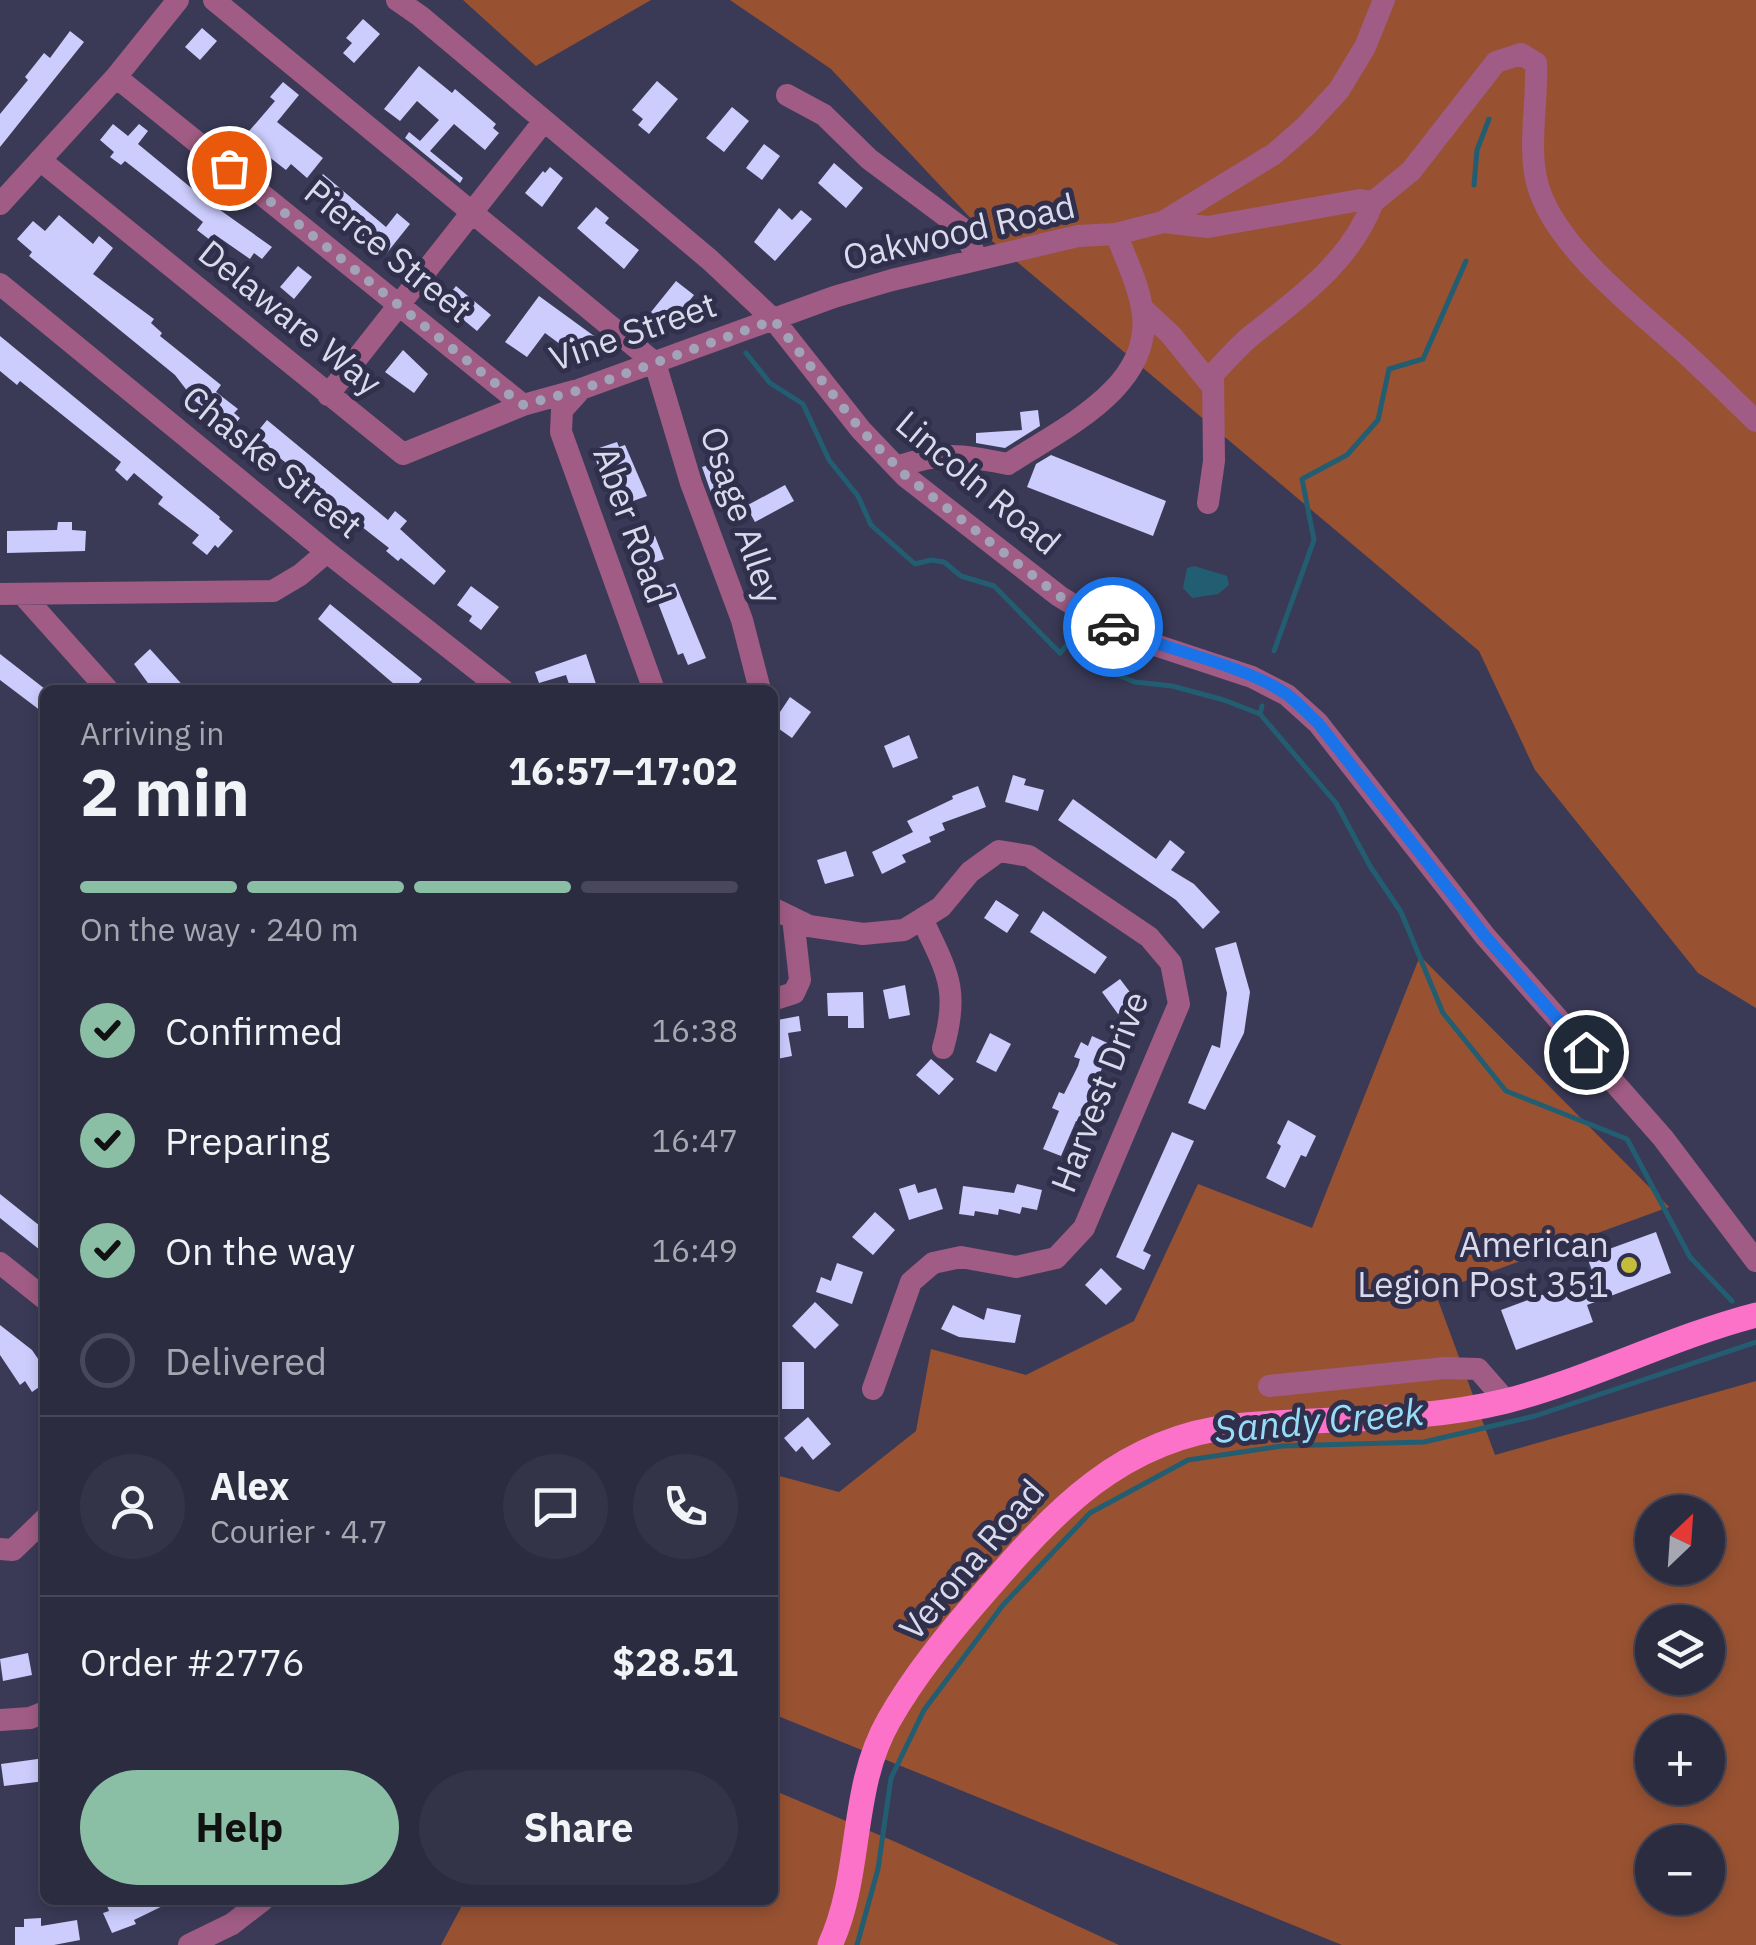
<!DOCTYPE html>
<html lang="en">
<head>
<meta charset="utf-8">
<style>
  :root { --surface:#2c2c41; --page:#343448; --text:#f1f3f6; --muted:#a6a7b1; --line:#48485a; --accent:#8abfa5 }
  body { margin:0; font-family:"IBM Plex Sans",sans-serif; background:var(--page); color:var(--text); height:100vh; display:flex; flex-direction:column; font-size:38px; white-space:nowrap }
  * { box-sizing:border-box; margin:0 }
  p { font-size:32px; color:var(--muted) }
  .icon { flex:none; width:55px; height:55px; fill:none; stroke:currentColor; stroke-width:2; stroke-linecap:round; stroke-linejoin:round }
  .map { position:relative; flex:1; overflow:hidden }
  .sheet { position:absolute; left:40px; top:685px; width:738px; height:1220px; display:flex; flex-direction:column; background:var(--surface); border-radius:15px; box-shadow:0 5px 15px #0003,0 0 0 2px var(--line) }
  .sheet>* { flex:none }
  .needle { width:65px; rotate:25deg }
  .controls { position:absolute; left:1635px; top:1495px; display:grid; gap:20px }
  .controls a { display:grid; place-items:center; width:90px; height:90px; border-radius:50%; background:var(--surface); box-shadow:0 5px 15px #0003,0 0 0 2px var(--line); font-size:50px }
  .pin { position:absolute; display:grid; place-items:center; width:85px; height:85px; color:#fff; margin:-42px; border:5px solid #fff; border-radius:50%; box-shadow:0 2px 10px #0007 }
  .courier { position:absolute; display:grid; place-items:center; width:100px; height:100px; margin:-50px; border:8px solid #1a73e8; border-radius:50%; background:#fff; color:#222; box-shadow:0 2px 12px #0007 }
  .headline em { font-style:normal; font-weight:800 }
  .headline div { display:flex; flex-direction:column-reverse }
  .headline { display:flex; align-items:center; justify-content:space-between; height:170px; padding:0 40px }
  h1 { font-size:65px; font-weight:800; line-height:75px }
  .bar { display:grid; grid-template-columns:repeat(4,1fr); gap:15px 10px; align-content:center; height:120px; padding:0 40px }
  .bar i { height:12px; border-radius:8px; background:var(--line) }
  .bar .selected { background:var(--accent) }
  .bar p { grid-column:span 4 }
  .line { display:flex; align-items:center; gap:25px; padding:0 40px; border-top:2px solid var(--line) }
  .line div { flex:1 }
  .round { display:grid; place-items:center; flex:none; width:105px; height:105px; border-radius:52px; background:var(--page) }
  ol { padding:0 40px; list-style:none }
  li { display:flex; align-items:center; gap:30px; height:110px }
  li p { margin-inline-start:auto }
  li .icon { padding:10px; border-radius:50%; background:var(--accent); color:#111; stroke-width:4 }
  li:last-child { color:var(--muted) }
  li i { width:55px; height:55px; border:5px solid var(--line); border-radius:50% }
  .action { display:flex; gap:20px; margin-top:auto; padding:20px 40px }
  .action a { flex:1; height:115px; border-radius:60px; background:var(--accent); color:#111; font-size:40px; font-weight:800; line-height:115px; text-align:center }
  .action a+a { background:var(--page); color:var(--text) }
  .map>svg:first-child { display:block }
  .green { fill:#985232; fill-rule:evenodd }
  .water { fill:#235d71 }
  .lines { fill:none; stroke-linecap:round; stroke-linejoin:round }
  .stream { stroke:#235d71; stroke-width:5 }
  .building { fill:#ccccfd }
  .minor { stroke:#a05c84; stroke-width:22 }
  .major { stroke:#fd72c9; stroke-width:25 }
  .done { stroke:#a2a2b8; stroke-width:10; stroke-dasharray:0 18 }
  .route { stroke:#1a73e8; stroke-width:12 }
  .poi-dot { fill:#c6bc3c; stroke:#302f4c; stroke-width:4 }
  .labels { text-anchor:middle; stroke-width:10; stroke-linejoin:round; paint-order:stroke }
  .street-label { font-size:35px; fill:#dadaed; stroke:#302f4c }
  .poi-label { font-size:35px; fill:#dadaed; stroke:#302f4c; text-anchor:end }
  .water-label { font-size:38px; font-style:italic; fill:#97ddf8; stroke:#302f4c }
</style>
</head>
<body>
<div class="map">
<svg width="1756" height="1945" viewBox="0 0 1756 1945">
  <rect width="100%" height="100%" fill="#3a3a57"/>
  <path class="green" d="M463,0H651L536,66Z
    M730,0H1756V1008L1698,973L1535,770L1479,651L991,240L831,69Z
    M1420,956L1669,1207L1435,1292L1495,1455L1756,1381V1945H1342L773,1714L772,1474L839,1492L916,1431L931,1349L1026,1375L1134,1321L1198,1184L1312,1228ZM1652,1512H1708V1568H1652ZM1652,1622H1708V1678H1652ZM1652,1732H1708V1788H1652ZM1652,1842H1708V1898H1652Z
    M773,1790L898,1843L1119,1945H441L465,1900H772Z"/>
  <path class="water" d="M1194,566L1227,576L1229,585L1218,594L1192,598L1183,588L1187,568Z"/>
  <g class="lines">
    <path class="stream" d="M1474,185L1477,150L1489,119
      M746,353L770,383L803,404L829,460L858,496L871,525L915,564L931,560L944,562L961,576L994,586L1060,653L1067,645L1090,651L1115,674L1135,682L1172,686L1224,700L1260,714
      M1274,651L1314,540L1302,479L1347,455L1378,420L1389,369L1423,359L1466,261
      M1262,706L1260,714L1336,803L1370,866L1401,912L1443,1013L1506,1091L1627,1139L1690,1257L1732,1301
      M857,1945L878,1869L891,1778L924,1710L1003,1605L1090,1513L1188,1460L1282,1446L1424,1442L1535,1416L1756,1342"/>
  </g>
  <path class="building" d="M363,19L380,34L354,63L343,53L352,43L346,38Z
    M202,28L217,41L200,60L185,47Z
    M70,31L84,42L0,147V114L28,80L25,77L44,53L50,58Z
    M419,66L452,93L455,89L496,124L493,128L499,133L485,150L454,124L430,151L463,178L460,183L405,138L409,132L420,141L439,120L417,101L400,121L384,109Z
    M657,81L678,99L649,134L638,125L643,119L632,110Z
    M283,82L299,95L277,122L323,158L307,178L291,164L286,170L255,146L252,150L243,142L244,137L275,101L270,97Z
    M732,107L749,121L724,152L706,138Z
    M113,124L128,136L139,124L148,131L138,144L206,200L272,247L262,259L254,253L250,259L214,234L210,240L197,230L203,222L125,161L121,165L110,157L114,152L100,140Z
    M764,144L780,156L762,180L746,168Z
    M834,163L863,188L846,208L818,183Z
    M550,167L563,178L542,207L525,193L543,171L545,173Z
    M323,174L386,227L397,213L410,224L386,254L343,221L311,190Z
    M596,207L609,218L605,223L639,250L624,269L577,228Z
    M779,208L792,220L801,210L812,219L775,261L754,242Z
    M59,215L93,244L99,236L113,248L93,274L154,319L151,323L162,333L160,336L221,385L216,392L238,409L234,413L240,418L226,436L205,420L210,413L195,401L175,375L29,256L32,252L17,239L33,221L45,231Z
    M298,266L312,277L294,299L280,287Z
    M676,281L694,295L669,327L651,312Z
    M456,286L491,315L477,331L443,303Z
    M539,296L594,336L579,358L545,333L527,357L505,342Z
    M0,336L220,517L219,519L233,531L218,548L215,545L207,555L192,543L199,535L158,504L163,497L134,473L127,481L115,470L121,462L20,381L17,385L0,371Z
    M403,350L428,374L414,393L385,372Z
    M1038,410L1040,426L1005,448L976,443V433L1022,430L1020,412Z
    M267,420L388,520L395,511L407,521L400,529L446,571L434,585L401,558L398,561L386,551L389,548L334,505L336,502L253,437Z
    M617,442L619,447L625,445L647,496L611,509L593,450Z
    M1051,455L1166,501L1153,536L1027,487L1036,464Z
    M718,462L729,496L714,501L702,467Z
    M785,485L794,501L755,522L746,506Z
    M58,522H72V530L86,531L85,551L7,553V531L57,530Z
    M655,536L664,559L639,568L630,546Z
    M675,583L706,658L688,665L683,653L678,655L655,595L654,590Z
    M471,586L499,607L481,630L469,621L472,616L457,605Z
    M330,604L422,679L413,690H401L318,619Z
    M150,649L187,690H153L134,664Z
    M0,654L45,689V714L0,680Z
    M586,654L597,687L571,690L566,675L539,683L535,672Z
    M790,697L811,712L792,738L772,724Z
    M909,735L918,758L893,768L884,746Z
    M1013,775L1026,779L1024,785L1044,790L1038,811L1005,802Z
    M978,786L986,807L942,823L945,830L929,837L931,842L902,855L906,862L882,874L872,852L913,832L907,821L953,799L952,796Z
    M1073,799L1156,859L1170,840L1185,852L1171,870L1194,884L1220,912L1203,929L1176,900L1058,820Z
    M846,851L854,876L825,884L817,860Z
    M996,900L1019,915L1007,933L984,918Z
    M1043,911L1107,957L1095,974L1030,932Z
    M1236,942L1250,992L1244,1033L1205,1110L1188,1103L1212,1045L1220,1048L1227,993L1215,948Z
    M1120,979L1136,1000L1118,1014L1102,992Z
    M905,985L910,1015L889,1019L883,990Z
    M863,992L864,1028H848V1016H828L827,993Z
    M799,1016L801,1031L788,1033L792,1056L772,1060V1021Z
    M990,1033L1011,1044L996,1072L976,1062Z
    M1092,1036L1112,1045L1079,1122L1076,1121L1061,1156L1043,1149L1059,1111L1052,1108L1059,1092L1064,1094L1078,1066L1080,1059L1074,1057L1081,1042L1088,1046Z
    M931,1059L954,1079L939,1095L916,1075Z
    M1288,1120L1316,1136L1306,1157L1301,1155L1285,1188L1266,1178L1281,1146L1277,1143Z
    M1172,1132L1194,1141L1143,1251L1151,1255L1144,1270L1116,1257Z
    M915,1184L918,1193L936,1188L943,1209L909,1220L899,1189Z
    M1017,1184L1042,1190L1037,1210L1022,1207L1020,1214L999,1209L998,1215L975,1211L974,1216L959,1214L963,1186L1014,1193Z
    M0,1194L45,1230V1254L0,1218Z
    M875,1212L895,1230L873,1255L852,1237Z
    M1656,1232L1671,1273L1587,1305L1593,1322L1516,1350L1501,1310L1594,1276L1587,1257Z
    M837,1263L863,1272L852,1304L816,1292L821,1277L831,1281Z
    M1101,1268L1122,1289L1106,1305L1085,1285Z
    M815,1302L839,1325L815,1349L792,1326Z
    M953,1305L984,1320L987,1308L1021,1315L1015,1343L959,1337L941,1329Z
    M0,1325L32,1350L45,1369V1383L32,1392L25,1381L20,1385L0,1355Z
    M782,1362H804V1409H782Z
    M808,1417L831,1444L813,1460L802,1446L796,1452L784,1438Z
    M28,1653L32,1675L3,1681L0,1659Z
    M45,1758V1781L4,1786L1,1764Z
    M113,1900H175L134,1920L136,1924L112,1933L103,1913L109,1911L106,1903Z
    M41,1918V1926L77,1920L80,1940L54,1945H15V1927H24V1919Z"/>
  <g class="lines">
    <path class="minor" d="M214,0L655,363L691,483L742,620L760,690
      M397,0L420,16L710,260L774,320L861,430L905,476L1059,596L1101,622L1146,642L1252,677L1287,695L1318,723L1485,936L1663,1138L1756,1261
      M116,77L523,405
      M787,95L824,115L869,159L963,229L977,259
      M40,160L403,454L523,405L581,389L834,297L892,280L1078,236L1116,234L1163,222L1274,154L1306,126L1339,90L1365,47L1384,0
      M0,204L116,77L178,0
      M1163,222L1208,227L1360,200L1373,202L1411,171L1496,62L1521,54L1536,63C1538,101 1527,150 1538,186C1556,248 1637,309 1684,352C1708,374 1732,398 1756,421
      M0,284L327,552L503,690
      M1142,308L1171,335L1213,387
      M581,389L562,410L561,432L654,690
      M328,395L544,121
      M897,467C944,451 961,455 1008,464C1061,429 1157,386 1142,308C1138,283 1125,257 1116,234
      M1208,503L1214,461L1213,374C1226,361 1238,346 1252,335C1300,297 1351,261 1373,202
      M0,594L273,591L300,575L327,552
      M23,595L108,690
      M772,908L809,926L863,934L904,930L941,907L970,872L999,851L1029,856L1149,937L1171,963L1179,1004L1084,1228L1056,1258L1016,1267L961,1257L933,1263L911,1282L873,1389
      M922,919C947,972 960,989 943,1048
      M772,1000L794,993L800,980L793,918
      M0,1263L45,1299
      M1269,1386L1445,1368L1478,1369L1506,1401
      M0,1549L13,1550L45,1519
      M0,1720L30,1718L45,1712
      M189,1945L232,1924L263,1900"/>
    <path class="major" d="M830,1945C863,1874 849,1789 889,1720C915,1674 950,1632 984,1593C1055,1511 1120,1439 1235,1426C1325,1417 1417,1423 1506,1401C1591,1379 1671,1337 1756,1315"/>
  </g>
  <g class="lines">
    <path class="done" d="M229,168L522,405L580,390L774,320L861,430L906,476L1059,596L1113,627"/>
    <path class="route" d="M1113,627C1164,650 1247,665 1289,696C1299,704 1308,714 1318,723L1485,936L1586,1052"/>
  </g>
  <circle class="poi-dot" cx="1629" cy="1265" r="10"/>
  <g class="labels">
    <g class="street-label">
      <text transform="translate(959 232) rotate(-13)" y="12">Oakwood Road</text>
      <text transform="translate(388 251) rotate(39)" y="12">Pierce Street</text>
      <text transform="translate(290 318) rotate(39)" y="12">Delaware Way</text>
      <text transform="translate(633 332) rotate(-19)" y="12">Vine Street</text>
      <text transform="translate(272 462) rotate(39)" y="12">Chaske Street</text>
      <text transform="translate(978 483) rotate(40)" y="12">Lincoln Road</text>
      <text transform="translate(741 515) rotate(71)" y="12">Osage Alley</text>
      <text transform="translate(632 525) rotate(70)" y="12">Aber Road</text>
      <text transform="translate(1100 1092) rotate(-69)" y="12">Harvest Drive</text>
      <text transform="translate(972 1560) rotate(-49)" y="12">Verona Road</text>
    </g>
    <g class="poi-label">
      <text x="1609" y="1257">American<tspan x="1609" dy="40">Legion Post 351</tspan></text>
    </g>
    <g class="water-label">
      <text transform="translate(1319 1421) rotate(-5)" y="13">Sandy Creek</text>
    </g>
  </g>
</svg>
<div class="controls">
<a><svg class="needle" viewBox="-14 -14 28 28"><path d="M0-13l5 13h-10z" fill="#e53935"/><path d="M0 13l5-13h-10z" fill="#a6a7b1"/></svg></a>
<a><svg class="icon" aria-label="layers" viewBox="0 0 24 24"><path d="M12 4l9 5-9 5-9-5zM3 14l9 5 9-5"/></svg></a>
<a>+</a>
<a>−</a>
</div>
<div class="pin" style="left:229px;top:168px;background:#ea580c"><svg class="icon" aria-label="bag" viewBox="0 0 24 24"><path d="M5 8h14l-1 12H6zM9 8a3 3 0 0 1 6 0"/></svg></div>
<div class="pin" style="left:1586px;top:1052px;background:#1f2937"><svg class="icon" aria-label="home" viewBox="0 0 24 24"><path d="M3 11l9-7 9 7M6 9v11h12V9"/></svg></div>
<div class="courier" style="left:1113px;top:627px"><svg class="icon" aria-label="car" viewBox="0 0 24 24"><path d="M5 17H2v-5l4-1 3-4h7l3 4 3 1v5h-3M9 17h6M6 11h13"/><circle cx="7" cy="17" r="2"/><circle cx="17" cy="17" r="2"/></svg></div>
<section class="sheet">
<div class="headline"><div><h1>2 min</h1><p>Arriving in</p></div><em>16:57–17:02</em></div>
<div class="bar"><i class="selected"></i><i class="selected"></i><i class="selected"></i><i></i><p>On the way · 240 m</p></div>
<ol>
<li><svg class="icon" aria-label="check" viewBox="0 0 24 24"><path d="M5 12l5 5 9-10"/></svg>Confirmed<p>16:38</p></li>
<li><svg class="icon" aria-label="check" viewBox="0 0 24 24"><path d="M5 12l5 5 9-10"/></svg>Preparing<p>16:47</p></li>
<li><svg class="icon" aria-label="check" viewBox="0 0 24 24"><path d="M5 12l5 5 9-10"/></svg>On the way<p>16:49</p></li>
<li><i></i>Delivered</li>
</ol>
<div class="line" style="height:180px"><a class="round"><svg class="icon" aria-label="person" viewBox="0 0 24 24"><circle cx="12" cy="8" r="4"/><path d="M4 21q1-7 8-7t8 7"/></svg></a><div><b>Alex</b><p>Courier · 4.7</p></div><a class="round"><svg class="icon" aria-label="chat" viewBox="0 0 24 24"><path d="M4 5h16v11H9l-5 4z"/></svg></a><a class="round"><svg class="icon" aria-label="phone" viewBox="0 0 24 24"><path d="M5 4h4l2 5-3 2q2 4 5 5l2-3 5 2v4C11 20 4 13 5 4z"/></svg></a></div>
<div class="line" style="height:130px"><div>Order #2776</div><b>$28.51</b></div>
<div class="action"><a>Help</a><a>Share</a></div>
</section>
</div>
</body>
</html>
